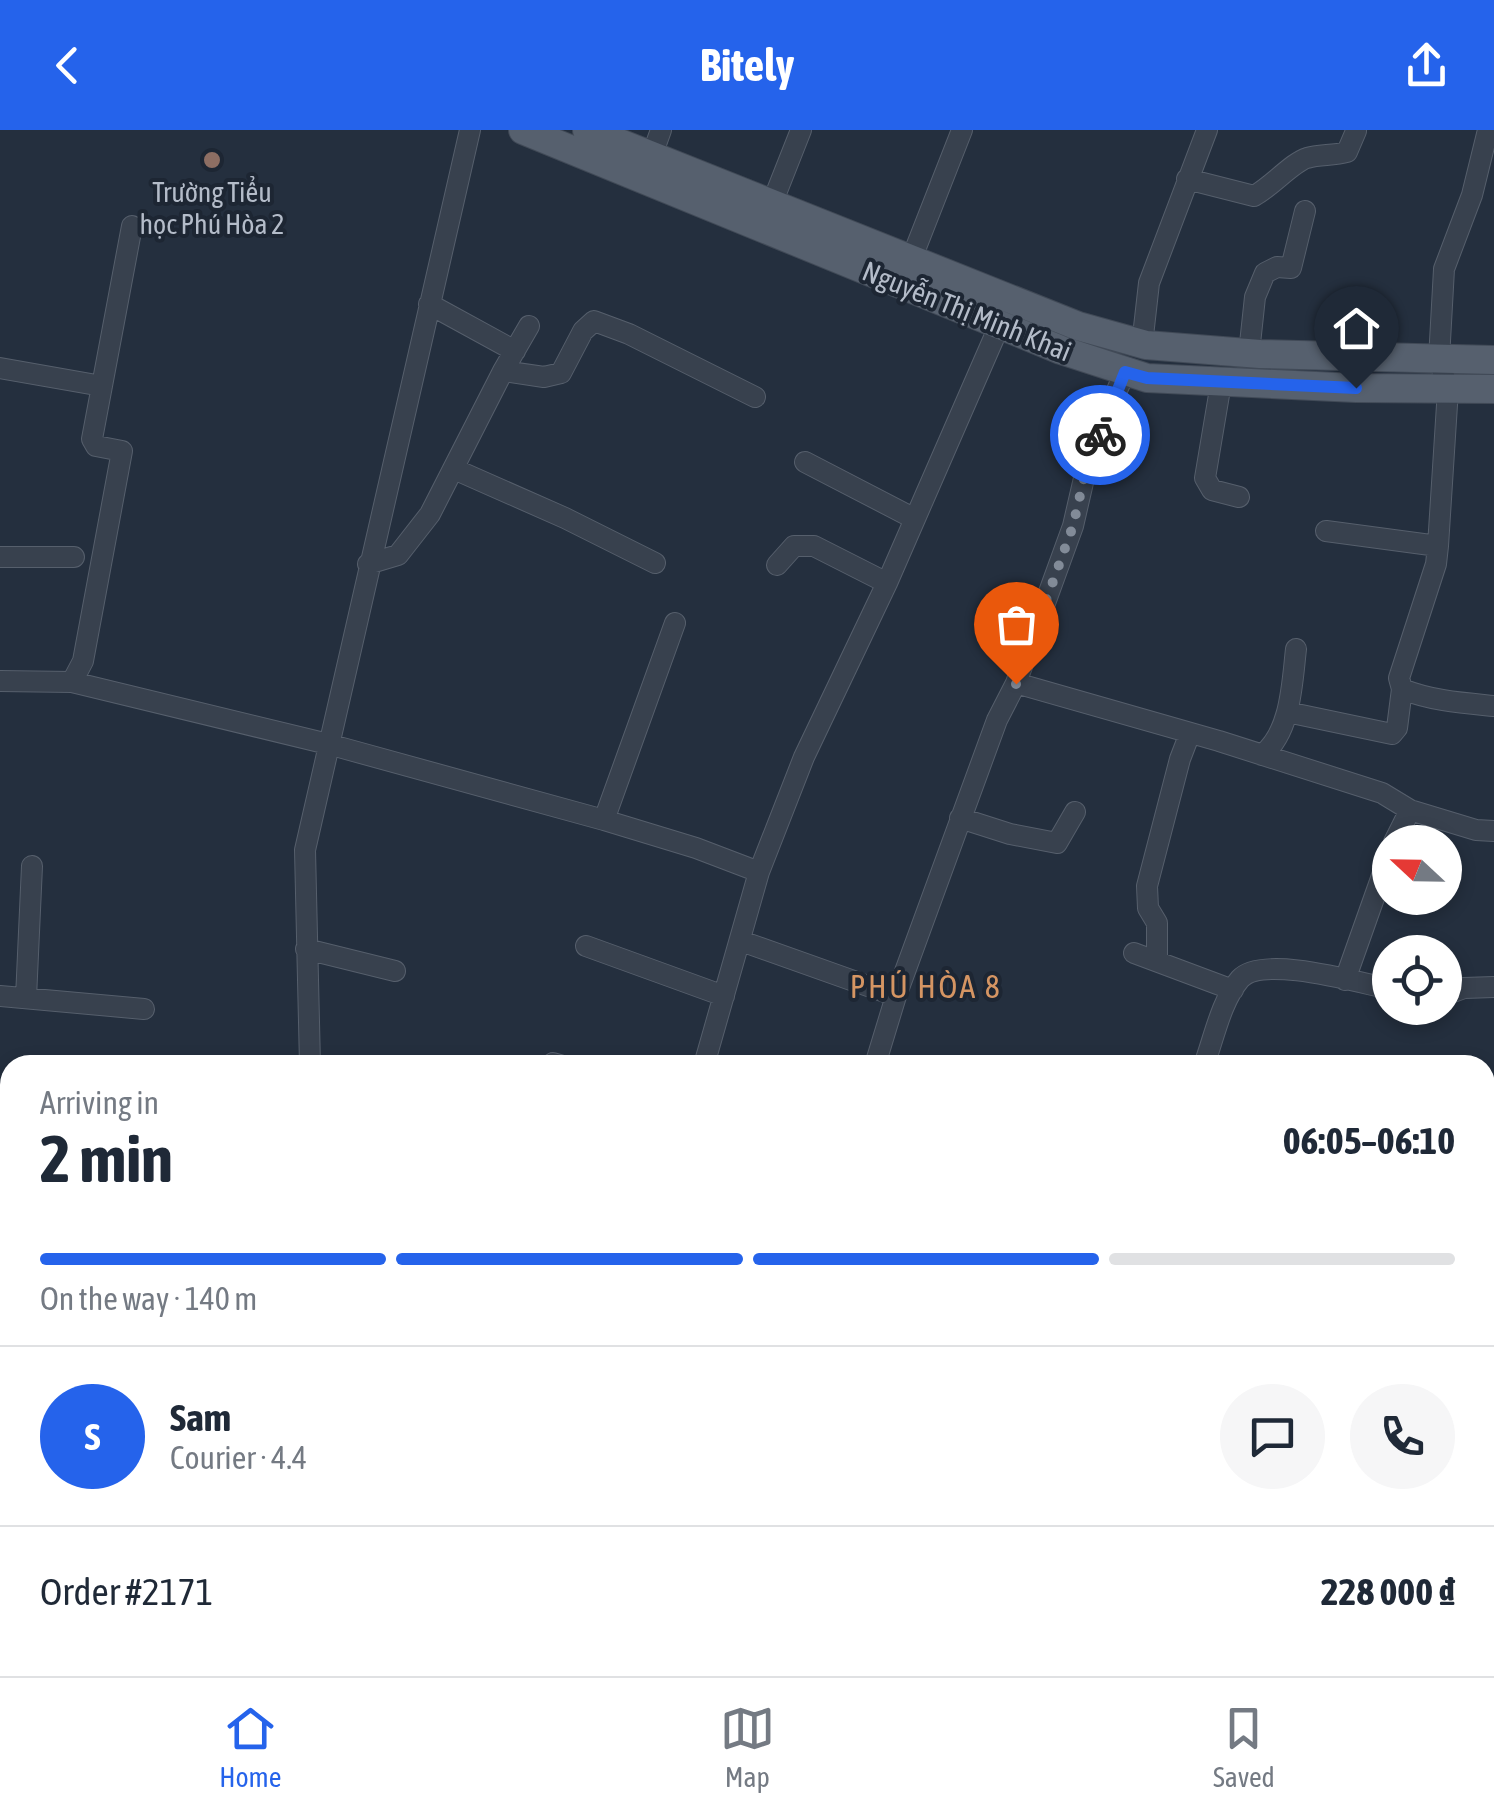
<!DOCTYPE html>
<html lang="en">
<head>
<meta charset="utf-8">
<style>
  :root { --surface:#fff; --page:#f6f6f7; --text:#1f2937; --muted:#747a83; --line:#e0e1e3; --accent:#2563eb }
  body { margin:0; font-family:"Asap Condensed",sans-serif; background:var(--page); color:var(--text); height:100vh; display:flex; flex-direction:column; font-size:38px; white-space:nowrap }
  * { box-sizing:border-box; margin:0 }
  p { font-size:32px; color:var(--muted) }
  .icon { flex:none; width:55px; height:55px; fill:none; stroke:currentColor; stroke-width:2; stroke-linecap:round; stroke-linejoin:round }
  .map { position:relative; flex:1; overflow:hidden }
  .side { position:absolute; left:0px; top:925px; width:1495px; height:622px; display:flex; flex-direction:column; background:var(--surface); border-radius:30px 30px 0 0; box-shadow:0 5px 15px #0003 }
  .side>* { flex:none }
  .needle { width:65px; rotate:292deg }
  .buttons { position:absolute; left:1372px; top:695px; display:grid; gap:20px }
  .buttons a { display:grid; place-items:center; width:90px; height:90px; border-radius:50%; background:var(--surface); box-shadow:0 5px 15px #0003; font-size:50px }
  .pin { position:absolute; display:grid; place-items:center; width:85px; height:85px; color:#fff; margin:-102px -42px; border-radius:50% 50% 50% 0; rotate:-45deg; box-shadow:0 0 10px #0007 }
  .pin .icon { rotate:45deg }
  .courier { position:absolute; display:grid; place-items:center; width:100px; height:100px; margin:-50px; border:8px solid #2563eb; border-radius:50%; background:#fff; color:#222; box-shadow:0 2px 12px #0007 }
  .head em { font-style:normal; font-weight:700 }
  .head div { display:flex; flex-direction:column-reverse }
  .head { display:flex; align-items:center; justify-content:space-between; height:170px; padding:0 40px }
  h1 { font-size:65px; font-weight:700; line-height:75px }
  .bar { display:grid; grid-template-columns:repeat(4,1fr); gap:15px 10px; align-content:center; height:120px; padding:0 40px }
  .bar i { height:12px; border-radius:8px; background:var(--line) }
  .bar .current { background:var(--accent) }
  .bar p { grid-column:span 4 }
  .line { display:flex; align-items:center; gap:25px; padding:0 40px; border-top:2px solid var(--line) }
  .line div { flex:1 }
  .round { display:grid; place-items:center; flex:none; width:105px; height:105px; border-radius:52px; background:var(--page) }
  header { display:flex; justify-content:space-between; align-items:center; height:130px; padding:0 40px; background:var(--accent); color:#fff; font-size:45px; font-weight:700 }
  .tabs { display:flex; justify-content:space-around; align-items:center; height:140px; border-top:2px solid var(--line); background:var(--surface); font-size:28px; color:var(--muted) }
  .tabs a { display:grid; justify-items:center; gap:5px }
  .tabs .current { color:var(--accent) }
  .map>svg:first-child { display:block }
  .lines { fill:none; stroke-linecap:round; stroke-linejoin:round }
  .minor-casing { stroke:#565f6c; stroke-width:22 }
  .major-casing { stroke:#414a57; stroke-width:30 }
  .minor { stroke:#38414e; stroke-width:20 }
  .major { stroke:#56606e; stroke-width:28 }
  .done { stroke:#828b98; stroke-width:10; stroke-dasharray:0 18 }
  .route { stroke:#2563eb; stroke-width:12 }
  .education-dot { fill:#8d6e63; stroke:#1d2633; stroke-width:4 }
  .labels { text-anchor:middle; stroke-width:8; stroke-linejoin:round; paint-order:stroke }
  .poi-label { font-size:28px; fill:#b4bcc9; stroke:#1d2633 }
  .street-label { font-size:28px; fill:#b4bcc9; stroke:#1d2633 }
  .quarter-label { font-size:32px; letter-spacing:2.5px; fill:#d59563; stroke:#1d2633 }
</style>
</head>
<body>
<header><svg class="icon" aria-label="back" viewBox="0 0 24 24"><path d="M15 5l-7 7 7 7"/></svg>Bitely<svg class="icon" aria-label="share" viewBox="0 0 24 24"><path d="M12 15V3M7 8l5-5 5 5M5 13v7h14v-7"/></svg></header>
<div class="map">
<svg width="1494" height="1546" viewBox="0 0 1494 1546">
  <rect width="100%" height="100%" fill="#242f3e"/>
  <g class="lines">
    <g class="minor-casing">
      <path id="minor" d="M1488,0L1472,65L1444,139L1439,229L1448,259L1438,416L1436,434L1399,548L1402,559C1432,571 1463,573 1494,576
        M652,25L661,0
        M1187,49L1254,66C1271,57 1293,32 1307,28C1319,24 1333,26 1347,22L1356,1
        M771,76L801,0
        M911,130L962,0
        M429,174L515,221
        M1146,215L1143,206L1149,153L1207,0
        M1249,223L1255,167L1265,143L1277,137L1291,138L1305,81
        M0,238L102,256
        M503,241L544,247L561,243L583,201L594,191L629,204L755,267
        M1221,253L1205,348L1212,360L1239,367
        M805,332L915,389
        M454,339L565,388L655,433
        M1326,401L1438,416
        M0,427H74
        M368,434L398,425L430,384L503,241L529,196
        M777,435L794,416H814L887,453
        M0,551L72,552L328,614L604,690L696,718L759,742
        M72,552L83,531L122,321L96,316L92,309L132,96
        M1016,553L1219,611L1382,663L1410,680
        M1287,582L1392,604L1397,598L1402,559
        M1262,625C1291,602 1292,554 1296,519
        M960,688L1010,704L1057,713L1075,682
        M604,690L675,493
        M1394,712L1410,680L1476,700L1494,701
        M741,811L896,866
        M586,816L724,866
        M306,819L395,841
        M1134,823L1233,860
        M1157,830V793L1148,778L1147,756L1180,629L1190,603
        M1345,850L1390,723
        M1445,865L1464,858L1494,857
        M0,866L144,879
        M26,868L32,736
        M553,933L560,935
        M310,935L305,720L470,0
        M704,935L759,742L804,627L887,453L1000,194
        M875,935L896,866L997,590L1016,553L1073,396L1090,322L1125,242
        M1204,935C1214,908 1221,871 1240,849C1262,824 1360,853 1390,859
        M1488,999L1494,974
        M0,1037L10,1038
        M1485,1216L1494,1218
        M0,1374L10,1375
        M247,1546L250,1538
        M501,1546L505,1538
        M831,1546L835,1538
        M1177,1546L1181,1538"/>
    </g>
    <g class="major-casing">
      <path id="major" d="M523,0L1061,220L1147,248L1356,258L1494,259
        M587,0L1078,196L1146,215L1260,224L1494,230"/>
    </g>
    <use href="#minor" class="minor"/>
    <use href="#major" class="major"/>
  </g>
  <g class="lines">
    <path class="done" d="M1016,554L1073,396L1090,322L1100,305"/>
    <path class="route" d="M1100,305L1125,242L1147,248L1356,258"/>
  </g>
  <circle class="education-dot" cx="212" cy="30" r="10"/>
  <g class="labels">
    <g class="poi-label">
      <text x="212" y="72">Trường Tiểu<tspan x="212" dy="32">học Phú Hòa 2</tspan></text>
    </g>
    <g class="street-label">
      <text transform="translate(967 181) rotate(22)" y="10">Nguyễn Thị Minh Khai</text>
    </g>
    <g class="quarter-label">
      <text x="926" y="868">PHÚ HÒA 8</text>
    </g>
  </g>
</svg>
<div class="buttons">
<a><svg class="needle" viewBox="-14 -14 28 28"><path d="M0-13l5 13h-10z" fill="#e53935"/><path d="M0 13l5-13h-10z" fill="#747a83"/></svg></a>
<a><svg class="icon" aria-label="locate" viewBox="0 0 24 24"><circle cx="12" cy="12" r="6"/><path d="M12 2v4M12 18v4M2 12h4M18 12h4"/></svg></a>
</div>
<div class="pin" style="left:1016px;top:554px;background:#ea580c"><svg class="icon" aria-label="bag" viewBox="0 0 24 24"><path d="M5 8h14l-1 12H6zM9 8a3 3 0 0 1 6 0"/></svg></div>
<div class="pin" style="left:1356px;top:258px;background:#1f2937"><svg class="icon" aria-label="home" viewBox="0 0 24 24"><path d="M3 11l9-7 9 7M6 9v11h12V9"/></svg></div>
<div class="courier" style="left:1100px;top:305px"><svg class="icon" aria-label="bike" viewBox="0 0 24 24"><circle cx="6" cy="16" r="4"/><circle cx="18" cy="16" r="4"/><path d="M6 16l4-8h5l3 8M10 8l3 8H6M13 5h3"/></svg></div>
<section class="side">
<div class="head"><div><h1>2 min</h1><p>Arriving in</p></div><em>06:05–06:10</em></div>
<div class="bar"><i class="current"></i><i class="current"></i><i class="current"></i><i></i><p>On the way · 140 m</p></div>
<div class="line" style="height:180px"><b class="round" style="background:var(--accent);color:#fff">S</b><div><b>Sam</b><p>Courier · 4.4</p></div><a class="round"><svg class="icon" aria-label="chat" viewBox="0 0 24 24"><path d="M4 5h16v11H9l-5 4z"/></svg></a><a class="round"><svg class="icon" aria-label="phone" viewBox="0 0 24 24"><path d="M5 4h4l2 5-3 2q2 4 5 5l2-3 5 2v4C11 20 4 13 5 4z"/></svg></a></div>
<div class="line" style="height:130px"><div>Order #2171</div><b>228 000 ₫</b></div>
</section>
</div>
<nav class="tabs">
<a class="current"><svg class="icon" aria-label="home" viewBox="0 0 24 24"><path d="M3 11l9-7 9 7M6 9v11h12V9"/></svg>Home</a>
<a><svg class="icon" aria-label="map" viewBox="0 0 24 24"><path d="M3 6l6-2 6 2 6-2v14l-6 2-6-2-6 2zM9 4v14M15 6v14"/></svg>Map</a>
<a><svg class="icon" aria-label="saved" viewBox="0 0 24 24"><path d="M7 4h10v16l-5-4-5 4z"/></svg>Saved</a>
</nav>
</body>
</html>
